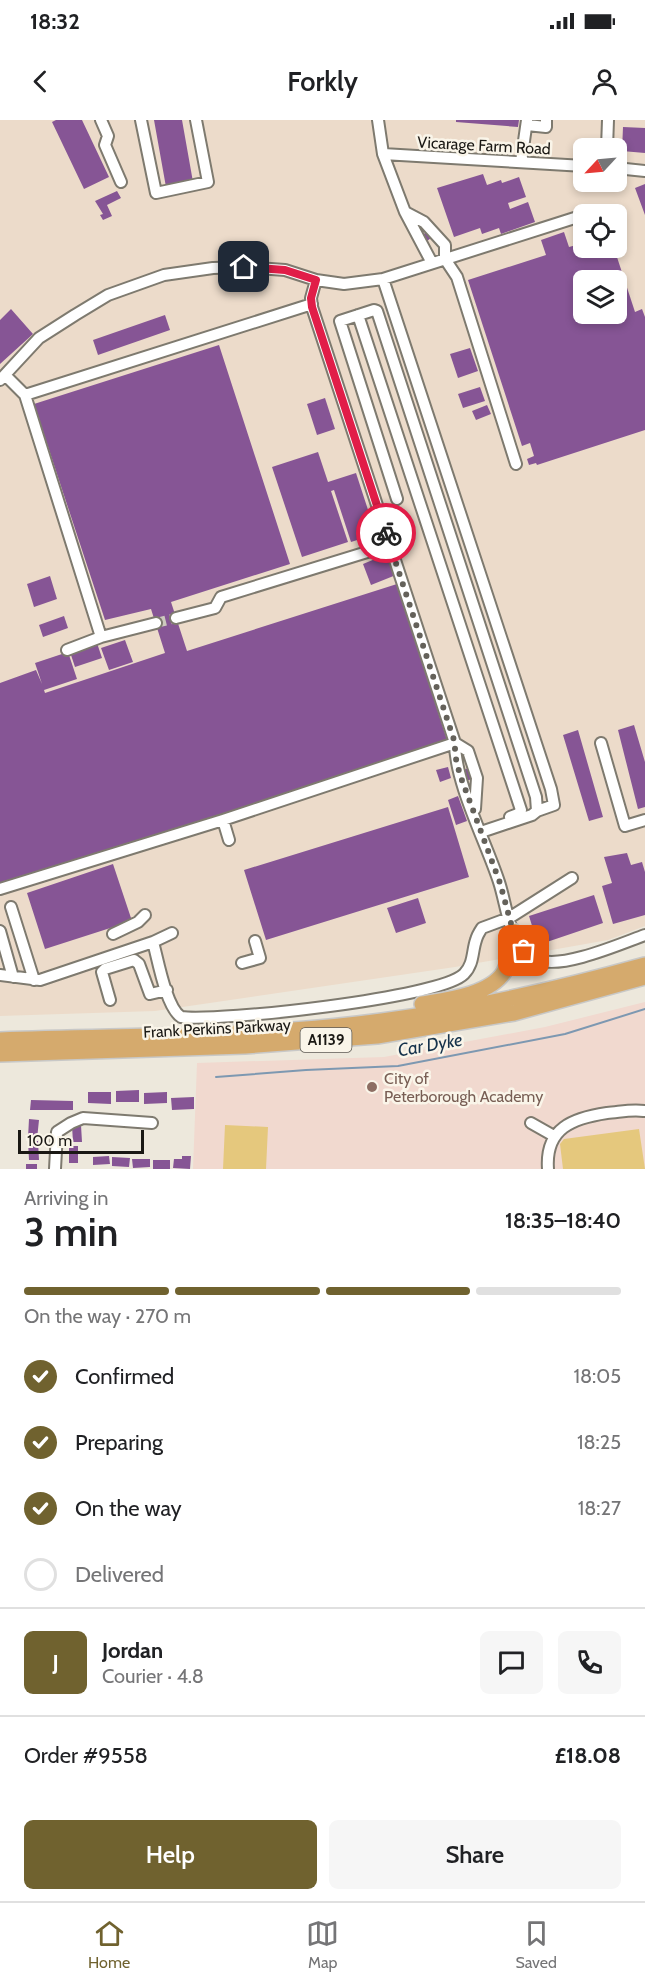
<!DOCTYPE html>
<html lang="en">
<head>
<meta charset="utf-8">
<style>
  :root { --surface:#fff; --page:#f6f6f6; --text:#202124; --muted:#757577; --line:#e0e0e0; --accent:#70622f }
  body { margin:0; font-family:Cabin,sans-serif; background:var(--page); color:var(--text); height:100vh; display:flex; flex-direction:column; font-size:22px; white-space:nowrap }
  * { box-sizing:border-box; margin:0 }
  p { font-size:20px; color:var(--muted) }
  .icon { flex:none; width:33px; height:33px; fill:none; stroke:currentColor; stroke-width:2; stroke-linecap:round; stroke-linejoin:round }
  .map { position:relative; height:1049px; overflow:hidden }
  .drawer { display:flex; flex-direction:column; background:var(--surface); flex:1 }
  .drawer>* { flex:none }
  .needle { width:39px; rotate:244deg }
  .buttons { position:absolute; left:573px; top:18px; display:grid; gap:12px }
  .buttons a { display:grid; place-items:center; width:54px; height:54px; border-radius:9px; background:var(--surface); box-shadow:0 3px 9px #0003; font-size:30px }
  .scale { position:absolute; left:18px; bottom:15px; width:126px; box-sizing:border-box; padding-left:6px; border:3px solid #1a1814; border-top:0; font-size:16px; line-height:21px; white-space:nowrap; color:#1a1814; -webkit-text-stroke:4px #faf5e9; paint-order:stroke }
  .pin { position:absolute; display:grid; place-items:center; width:51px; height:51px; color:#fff; margin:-26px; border-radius:12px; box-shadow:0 3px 9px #0006 }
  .courier { position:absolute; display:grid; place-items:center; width:60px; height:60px; margin:-30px; border:4px solid #e11d48; border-radius:50%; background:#fff; color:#222; box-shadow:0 2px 8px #0007 }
  .head em { font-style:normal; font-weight:600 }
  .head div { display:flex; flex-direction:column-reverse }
  .head { display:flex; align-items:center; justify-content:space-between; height:102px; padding:0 24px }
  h1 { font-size:39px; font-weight:600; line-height:45px }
  .bar { display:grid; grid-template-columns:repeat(4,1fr); gap:9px 6px; align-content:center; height:72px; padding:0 24px }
  .bar i { height:8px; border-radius:4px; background:var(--line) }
  .bar .active { background:var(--accent) }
  .bar p { grid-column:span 4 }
  .line { display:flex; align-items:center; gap:15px; padding:0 24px; border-top:2px solid var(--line) }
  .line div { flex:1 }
  .round { display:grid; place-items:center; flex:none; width:63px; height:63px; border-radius:9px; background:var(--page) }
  ol { padding:0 24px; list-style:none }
  li { display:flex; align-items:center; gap:18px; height:66px }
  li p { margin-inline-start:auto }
  li .icon { padding:6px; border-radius:50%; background:var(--accent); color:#fff; stroke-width:4 }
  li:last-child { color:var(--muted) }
  li i { width:33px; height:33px; border:3px solid var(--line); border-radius:50% }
  .cta { display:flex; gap:12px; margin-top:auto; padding:12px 24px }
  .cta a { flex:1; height:69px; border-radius:9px; background:var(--accent); color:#fff; font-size:24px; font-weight:600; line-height:69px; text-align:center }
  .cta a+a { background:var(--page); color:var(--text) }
  .status { display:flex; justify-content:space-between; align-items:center; height:42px; padding:0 30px; background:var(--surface); direction:ltr }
  .status svg { height:16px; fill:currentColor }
  header { display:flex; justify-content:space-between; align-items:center; height:78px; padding:0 24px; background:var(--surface); font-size:27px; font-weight:600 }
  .tab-bar { display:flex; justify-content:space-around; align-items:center; height:84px; border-top:2px solid var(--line); background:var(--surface); font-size:16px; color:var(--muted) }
  .tab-bar a { display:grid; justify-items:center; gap:3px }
  .tab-bar .active { color:var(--accent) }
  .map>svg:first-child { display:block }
  .industrial { fill:#ecdbca; fill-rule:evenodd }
  .education { fill:#f1d9cf }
  .green { fill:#e5c87d }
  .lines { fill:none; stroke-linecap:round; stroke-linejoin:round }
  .stream { stroke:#7d98b1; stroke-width:2 }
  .building { fill:#865595; fill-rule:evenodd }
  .minor-tunnel { stroke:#cdc9be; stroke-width:10; stroke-dasharray:10 5; stroke-linecap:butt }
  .minor-casing { stroke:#7e7a6f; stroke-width:14 }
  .highway-casing { stroke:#c8c8c7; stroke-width:18 }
  .minor { stroke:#fff; stroke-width:10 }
  .highway { stroke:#d5aa6d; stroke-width:15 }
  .done { stroke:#64615a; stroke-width:6; stroke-dasharray:0 10.8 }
  .route { stroke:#e11d48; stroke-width:8 }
  .education-dot { fill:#8d6e63; stroke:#faf5e9; stroke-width:2 }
  .labels { text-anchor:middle; stroke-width:5; stroke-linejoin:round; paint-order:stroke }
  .shield { fill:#faf5e9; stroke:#5d5a54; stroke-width:1.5 }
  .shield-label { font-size:15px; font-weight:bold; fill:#1a1814 }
  .street-label { font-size:16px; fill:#1a1814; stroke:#faf5e9 }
  .education-label { font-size:16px; fill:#785e54; stroke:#faf5e9; text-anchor:start }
  .water-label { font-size:18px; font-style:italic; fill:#16334c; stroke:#faf5e9 }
</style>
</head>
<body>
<div class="status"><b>18:32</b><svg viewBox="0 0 49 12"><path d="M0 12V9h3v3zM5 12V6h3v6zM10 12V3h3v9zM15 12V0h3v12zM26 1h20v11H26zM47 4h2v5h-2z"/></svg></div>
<header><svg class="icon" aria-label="back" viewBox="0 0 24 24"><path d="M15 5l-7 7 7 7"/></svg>Forkly<svg class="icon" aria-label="person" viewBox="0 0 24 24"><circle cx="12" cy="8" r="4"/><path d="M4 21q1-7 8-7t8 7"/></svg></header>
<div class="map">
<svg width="645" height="1049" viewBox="0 0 645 1049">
  <rect width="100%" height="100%" fill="#ede8dc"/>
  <path class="industrial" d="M0,0H645V806L608,820L455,847L155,891L0,896ZM584,28H616V62H584ZM584,94H616V128H584ZM584,160H616V194H584Z"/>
  <path class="education" d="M645,882V1049H193L197,943L384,937L545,907Z"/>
  <path class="green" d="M225,1005L268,1007L266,1049H223Z
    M639,1009L645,1049H563L560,1024L564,1019Z"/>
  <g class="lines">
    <path class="stream" d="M216,957L306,950L398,946L565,914L645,889"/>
  </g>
  <path class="building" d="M56,0H82L109,57L84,69L52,2Z
    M154,0H182L193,62L166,67Z
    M456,0H519L518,7L456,2Z
    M623,7L645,8V33L622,31Z
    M483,54L487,65L501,60L502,63L519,57L526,77L508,83L510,89L528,82L535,102L501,114L499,108L482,114L480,108L454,117L437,68Z
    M645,64V95L635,68Z
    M117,71L121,78L107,85L112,96L103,100L100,95L103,94L95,81Z
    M427,112L431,118L427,121L422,115Z
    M564,112L569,127L584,123V128H614L635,192L642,189L645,197V310L537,345L536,343L529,345L527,339L534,336L530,323L522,326L468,160L546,135L541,120ZM584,160H616V194H584Z
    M243 162a9 9 0 1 1 18 0a9 9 0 1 1-18 0Z
    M11,189L33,214L0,244V200Z
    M165,195L170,210L98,235L93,220Z
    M219,225L290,444L171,482L187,531L397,464L448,623L0,768V563L36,550L42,564L35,543L68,532L77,559L44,570L45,573L165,533L151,489L105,500L34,284Z
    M470,228L478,251L458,258L450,234Z
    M480,267L485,281L463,288L458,274Z
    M325,278L335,309L317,315L307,284Z
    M487,285L491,294L476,300L472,291Z
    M318,332L328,362L356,353L371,399L376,397L380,409L375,411L376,414L351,422L334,370L331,371L348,422L302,437L272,347Z
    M387,434L396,455L371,465L363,444Z
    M50,456L57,479L34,487L27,464Z
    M64,496L68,508L43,517L39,505Z
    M125,520L133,542L109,550L101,528Z
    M97,523L102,538L75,547L70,532Z
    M634,605L645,642V687L638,689L618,610Z
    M578,610L603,697L589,701L563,615Z
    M448,647L451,658L440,662L436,650Z
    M469,648L472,659L466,661L463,650Z
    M458,676L467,701L456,705L448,680Z
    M448,687L469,757L266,820L244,750Z
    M627,733L631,745L642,742L645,752V795L613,804L602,766L612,763L604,737Z
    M113,744L132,801L45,829L27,773Z
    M594,775L603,803L538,825L529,796Z
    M418,778L426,803L396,813L387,788Z
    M139,970V982H116V971Z
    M88,972H111V984L88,983Z
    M167,972V983L144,984V973Z
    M194,977V989L172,990L171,978Z
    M31,980L73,981V990H30Z
    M29,999L39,1000L37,1019L28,1018Z
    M81,1005L82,1022H73L72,1006Z
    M28,1021H38L39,1040H29Z
    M69,1026H78V1043H69Z
    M109,1036L110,1044L93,1045V1037Z
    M182,1036H191L190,1049L173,1048L174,1039H182Z
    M112,1037L130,1038L129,1047L112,1046Z
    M132,1039H150V1047L133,1048Z
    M153,1040H170V1049H153Z
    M26,1044H37V1049H26Z"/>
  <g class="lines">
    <path class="minor-tunnel" d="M156,503L176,498"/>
    <g class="minor-casing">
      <path id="minor" d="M101,0L108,16L105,25L121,62
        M141,0L156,73L208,62L196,0
        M378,0L383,34L405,92L432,143
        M527,5L546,7V0
        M607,28L608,0
        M383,34L584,46
        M521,42L527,0
        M616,48L645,51
        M405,92L424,102L445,125V139L457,157L516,344
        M585,94L596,93L606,94
        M584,95L383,159L344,164L316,160L311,178L312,187L455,623C455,663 486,722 499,762C506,783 508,813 524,830C527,834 535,838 539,840C563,849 620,824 645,815
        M383,159L551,669L554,685L537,691
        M358,195L521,690L518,694L510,697
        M5,255L25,275
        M0,260L39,218L75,195L108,175L164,155L213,148L244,147L285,150L316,160
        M397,379L340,201L374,190L377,191L536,677L537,691L532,695L481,712
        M176,498L215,488L221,477L390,425
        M101,517L25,275L312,184
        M67,530L101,517L156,503
        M455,623L468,631L477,658L475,689
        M601,623L625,706L645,700
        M223,700L229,720
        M0,769L223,700L455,623
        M11,787L34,860
        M0,811L13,857
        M113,814L138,802L145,795
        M153,822L172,813
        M242,843L260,838L255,821
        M0,855L40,860L153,822C158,840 166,887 181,897C219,902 440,878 464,854C474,844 472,831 476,820C477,816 480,811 482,808L509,798L572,758
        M110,880L102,852L105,849L134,840L139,844L150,874L167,870
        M531,1003L554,1016
        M55,1049L57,1012L71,1003L83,998L152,1003
        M548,1049C545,1008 573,998 607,993C620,992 632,989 644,991"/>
    </g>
    <g class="highway-casing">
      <path id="highway" d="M422,884C446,880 490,875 504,852C510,842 510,823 513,811
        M0,920C127,915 256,918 382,901C472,889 558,869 645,845
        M0,934L245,926L377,916L514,893L645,857"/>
    </g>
    <use href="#minor" class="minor"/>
    <use href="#highway" class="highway"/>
  </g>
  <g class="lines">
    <path class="done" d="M386,413L455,623V635L460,655L500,763L513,811L524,831"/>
    <path class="route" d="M244,147L285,150L316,160L311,178L312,187L386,413"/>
  </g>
  <circle class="education-dot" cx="372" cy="967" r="6"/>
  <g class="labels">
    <rect class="shield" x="300.5" y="908" width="51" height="24" rx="4.5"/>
    <g class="shield-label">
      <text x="326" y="925">A1139</text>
    </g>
    <g class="street-label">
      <text transform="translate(484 25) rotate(3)" y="6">Vicarage Farm Road</text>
      <text transform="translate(217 908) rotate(-3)" y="6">Frank Perkins Parkway</text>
    </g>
    <g class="education-label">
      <text x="384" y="964">City of<tspan x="384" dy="18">Peterborough Academy</tspan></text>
    </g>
    <g class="water-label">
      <text transform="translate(430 925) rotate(-10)" y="6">Car Dyke</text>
    </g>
  </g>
</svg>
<div class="buttons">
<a><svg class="needle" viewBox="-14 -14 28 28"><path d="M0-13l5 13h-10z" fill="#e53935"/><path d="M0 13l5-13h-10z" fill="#757577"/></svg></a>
<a><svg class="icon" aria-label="locate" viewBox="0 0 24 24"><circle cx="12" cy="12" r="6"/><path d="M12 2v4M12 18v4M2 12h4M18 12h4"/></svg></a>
<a><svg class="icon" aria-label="layers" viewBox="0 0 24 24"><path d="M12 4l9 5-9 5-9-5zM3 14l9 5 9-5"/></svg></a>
</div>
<div class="scale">100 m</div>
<div class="pin" style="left:524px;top:831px;background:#ea580c"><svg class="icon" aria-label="bag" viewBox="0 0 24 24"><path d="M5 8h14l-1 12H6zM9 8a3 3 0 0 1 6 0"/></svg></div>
<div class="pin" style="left:244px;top:147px;background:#1f2937"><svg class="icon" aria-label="home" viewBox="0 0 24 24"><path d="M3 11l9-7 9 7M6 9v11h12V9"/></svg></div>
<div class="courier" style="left:386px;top:413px"><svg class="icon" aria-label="bike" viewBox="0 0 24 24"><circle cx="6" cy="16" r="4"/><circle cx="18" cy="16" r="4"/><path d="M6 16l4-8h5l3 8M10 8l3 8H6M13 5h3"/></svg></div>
</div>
<section class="drawer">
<div class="head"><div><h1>3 min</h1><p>Arriving in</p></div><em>18:35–18:40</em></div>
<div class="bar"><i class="active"></i><i class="active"></i><i class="active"></i><i></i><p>On the way · 270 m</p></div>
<ol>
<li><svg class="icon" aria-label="check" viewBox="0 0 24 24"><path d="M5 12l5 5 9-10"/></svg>Confirmed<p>18:05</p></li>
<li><svg class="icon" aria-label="check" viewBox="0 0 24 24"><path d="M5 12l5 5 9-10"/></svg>Preparing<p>18:25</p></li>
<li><svg class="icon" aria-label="check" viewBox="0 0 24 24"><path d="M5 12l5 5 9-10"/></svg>On the way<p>18:27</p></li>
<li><i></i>Delivered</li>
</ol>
<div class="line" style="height:108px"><b class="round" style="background:var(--accent);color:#fff">J</b><div><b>Jordan</b><p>Courier · 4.8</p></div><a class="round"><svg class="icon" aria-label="chat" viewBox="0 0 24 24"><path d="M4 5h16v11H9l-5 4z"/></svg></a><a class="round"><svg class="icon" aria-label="phone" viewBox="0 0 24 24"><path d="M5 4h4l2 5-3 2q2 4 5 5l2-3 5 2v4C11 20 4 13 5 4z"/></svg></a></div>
<div class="line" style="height:78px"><div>Order #9558</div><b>£18.08</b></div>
<div class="cta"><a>Help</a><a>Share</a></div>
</section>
<nav class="tab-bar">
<a class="active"><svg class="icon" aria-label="home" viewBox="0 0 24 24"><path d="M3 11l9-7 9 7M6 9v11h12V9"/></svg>Home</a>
<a><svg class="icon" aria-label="map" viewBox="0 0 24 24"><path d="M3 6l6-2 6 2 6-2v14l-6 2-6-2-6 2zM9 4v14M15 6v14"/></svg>Map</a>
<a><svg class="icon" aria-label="saved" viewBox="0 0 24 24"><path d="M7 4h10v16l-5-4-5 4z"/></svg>Saved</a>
</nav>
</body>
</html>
